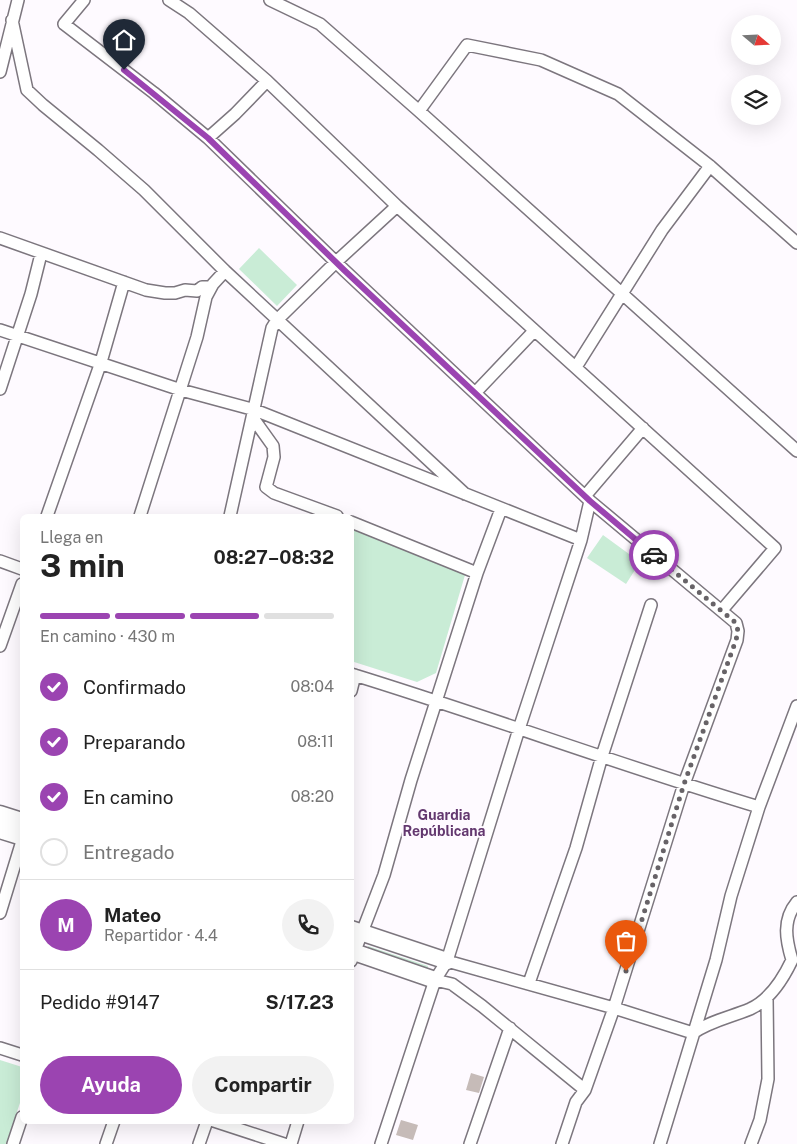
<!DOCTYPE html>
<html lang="es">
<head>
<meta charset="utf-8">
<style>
  :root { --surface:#fff; --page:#f2f2f2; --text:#222; --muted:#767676; --line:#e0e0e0; --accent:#9b44b1 }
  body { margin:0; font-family:"Public Sans",sans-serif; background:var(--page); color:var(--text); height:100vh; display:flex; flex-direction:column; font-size:19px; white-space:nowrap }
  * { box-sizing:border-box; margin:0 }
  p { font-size:16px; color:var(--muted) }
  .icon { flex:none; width:28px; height:28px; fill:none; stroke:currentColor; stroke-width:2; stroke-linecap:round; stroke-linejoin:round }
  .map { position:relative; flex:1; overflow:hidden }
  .drawer { position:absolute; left:20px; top:514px; width:334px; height:610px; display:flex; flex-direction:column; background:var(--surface); border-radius:8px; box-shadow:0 5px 20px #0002 }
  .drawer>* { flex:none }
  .needle { width:32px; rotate:109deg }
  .tools { position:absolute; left:731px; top:15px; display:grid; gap:10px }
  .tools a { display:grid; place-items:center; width:50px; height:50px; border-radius:50%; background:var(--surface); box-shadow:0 5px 20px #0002; font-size:25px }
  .pin { position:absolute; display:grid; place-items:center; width:42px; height:42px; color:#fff; margin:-51px -21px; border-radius:50% 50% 50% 0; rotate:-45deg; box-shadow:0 0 5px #0007 }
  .pin .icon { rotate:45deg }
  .courier { position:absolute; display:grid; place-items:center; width:50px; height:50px; margin:-25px; border:4px solid #9b44b1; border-radius:50%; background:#fff; color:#222; box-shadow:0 1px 6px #0007 }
  .overview em { font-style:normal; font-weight:700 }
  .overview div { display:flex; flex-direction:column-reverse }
  .overview { display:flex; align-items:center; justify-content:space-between; height:85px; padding:0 20px }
  h1 { font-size:32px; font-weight:700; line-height:38px }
  .bar { display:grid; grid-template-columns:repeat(4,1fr); gap:8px 5px; align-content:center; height:60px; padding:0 20px }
  .bar i { height:6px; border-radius:4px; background:var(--line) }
  .bar .active { background:var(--accent) }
  .bar p { grid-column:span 4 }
  .line { display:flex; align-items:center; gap:12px; padding:0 20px; border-top:1px solid var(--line) }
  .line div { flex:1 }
  .round { display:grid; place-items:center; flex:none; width:52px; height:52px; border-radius:26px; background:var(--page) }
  ol { padding:0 20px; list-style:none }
  li { display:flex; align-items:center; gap:15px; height:55px }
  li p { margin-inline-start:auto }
  li .icon { padding:5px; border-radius:50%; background:var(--accent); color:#fff; stroke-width:4 }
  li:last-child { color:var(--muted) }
  li i { width:28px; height:28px; border:2px solid var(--line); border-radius:50% }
  .button { display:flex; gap:10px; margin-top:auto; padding:10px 20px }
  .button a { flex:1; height:58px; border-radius:30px; background:var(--accent); color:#fff; font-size:20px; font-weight:700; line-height:58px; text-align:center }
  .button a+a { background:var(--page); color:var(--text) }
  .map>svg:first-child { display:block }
  .green { fill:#c9ecd6 }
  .building { fill:#c6bbb8 }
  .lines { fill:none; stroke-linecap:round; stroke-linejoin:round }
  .street-casing { stroke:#7c767e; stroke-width:14 }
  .secondary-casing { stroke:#7c767e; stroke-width:19 }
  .street { stroke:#fff; stroke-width:11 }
  .secondary { stroke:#fff; stroke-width:16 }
  .done { stroke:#676367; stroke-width:5; stroke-dasharray:0 9 }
  .route { stroke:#9b44b1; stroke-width:6 }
  .labels { text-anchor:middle; stroke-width:4; stroke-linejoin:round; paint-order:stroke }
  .neighbourhood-label { font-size:14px; font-weight:bold; fill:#63386f; stroke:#fefaff }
</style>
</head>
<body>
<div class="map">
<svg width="797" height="1144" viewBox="0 0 797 1144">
  <rect width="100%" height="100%" fill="#fefaff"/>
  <path class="green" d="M259,248L297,285L277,306L239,269Z
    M351,529L465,575L436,673L417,682L351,661Z
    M603,535L640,562L626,584L587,558Z
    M368,946L428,966L427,971L367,949Z
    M0,1060L22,1067V1097L6,1144H0Z"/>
  <path class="building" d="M471,1073L484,1077L479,1093L466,1090Z
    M401,1120L418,1125L413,1140L396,1135Z"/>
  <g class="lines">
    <g class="street-casing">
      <path id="street" d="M84,0L64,24L154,93L208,138L344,270L590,501L736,623L738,631L737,640L684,784L614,1008L585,1090L576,1102L562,1144
        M169,0L189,13L267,81L397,206L775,548L722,610
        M270,0L320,24L419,111L797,451
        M12,20L27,90L43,105L98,150L144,190L225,271L465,494
        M0,72L18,0
        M419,111L467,45L541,60L618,94L710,166L797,243
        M208,138L235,114L267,81
        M0,238L146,290L165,293H175L185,290L197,291L202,287H211
        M0,330L181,390L255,410L581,540
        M576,367L662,230L710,166
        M0,389L31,294L41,254
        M475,393L534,331
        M253,418L273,446L274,457L266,487L274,493L337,516
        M585,496L643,428
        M47,516L101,362L124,282
        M140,516L197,337L206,297L213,284L225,271
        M230,516L272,328L277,320L336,262L397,206
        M351,522L477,573
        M0,561L22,569
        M0,646L22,584
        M351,674C488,716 622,766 759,807
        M351,691L355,675
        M0,913L22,841
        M351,961L384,875L411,780L477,573L501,509
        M447,961L614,1008L693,1033C710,1021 731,1017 750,1009C770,1000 783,979 792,960C786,940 782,920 797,902
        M435,980L452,984L482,1006L585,1090
        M529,983L576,848L602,756L651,605
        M0,1048L22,1055
        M214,1121L284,1144
        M13,1144L22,1117
        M106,1144L114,1121
        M199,1144L207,1121
        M291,1144L298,1121
        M381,1144L435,980L447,961L519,729L581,540L590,501
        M470,1144L510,1028
        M660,1144L716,960L731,896L759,807L797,706
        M751,1144L760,1120L768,1079L767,998"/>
    </g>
    <g class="secondary-casing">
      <path id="secondary" d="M0,814L22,821
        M0,830L22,837
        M351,929L447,961
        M351,951L435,980"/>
    </g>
    <use href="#street" class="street"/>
    <use href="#secondary" class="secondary"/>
  </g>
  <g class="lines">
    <path class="done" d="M626,971L684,784L736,640L738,631L736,623L654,555"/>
    <path class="route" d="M124,70L208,138L344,270L590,501L654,555"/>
  </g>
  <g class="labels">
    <g class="neighbourhood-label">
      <text x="444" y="820">Guardia<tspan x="444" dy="16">Repúblicana</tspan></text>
    </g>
  </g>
</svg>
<div class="tools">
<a><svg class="needle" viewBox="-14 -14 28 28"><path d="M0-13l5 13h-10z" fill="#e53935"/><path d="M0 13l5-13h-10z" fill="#767676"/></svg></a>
<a><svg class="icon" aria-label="layers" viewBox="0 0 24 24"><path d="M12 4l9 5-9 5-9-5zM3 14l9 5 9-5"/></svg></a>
</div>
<div class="pin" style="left:626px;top:971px;background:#ea580c"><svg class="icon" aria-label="bag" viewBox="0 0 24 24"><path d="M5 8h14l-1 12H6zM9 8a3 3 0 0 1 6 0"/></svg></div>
<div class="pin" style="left:124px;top:70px;background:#1f2937"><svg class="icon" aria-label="home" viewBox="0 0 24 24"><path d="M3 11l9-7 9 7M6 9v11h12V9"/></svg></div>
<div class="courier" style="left:654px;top:555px"><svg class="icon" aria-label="car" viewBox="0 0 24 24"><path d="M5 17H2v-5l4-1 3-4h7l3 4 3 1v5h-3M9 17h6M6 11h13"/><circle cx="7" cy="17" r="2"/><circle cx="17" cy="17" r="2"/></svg></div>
<section class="drawer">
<div class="overview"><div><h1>3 min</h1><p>Llega en</p></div><em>08:27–08:32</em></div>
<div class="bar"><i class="active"></i><i class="active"></i><i class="active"></i><i></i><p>En camino · 430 m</p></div>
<ol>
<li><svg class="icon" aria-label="check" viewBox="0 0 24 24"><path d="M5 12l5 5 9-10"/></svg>Confirmado<p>08:04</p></li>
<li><svg class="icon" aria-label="check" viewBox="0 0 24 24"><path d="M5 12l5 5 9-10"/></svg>Preparando<p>08:11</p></li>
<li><svg class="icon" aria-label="check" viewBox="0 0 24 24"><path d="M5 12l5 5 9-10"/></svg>En camino<p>08:20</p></li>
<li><i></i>Entregado</li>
</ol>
<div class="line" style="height:90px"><b class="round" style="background:var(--accent);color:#fff">M</b><div><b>Mateo</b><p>Repartidor · 4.4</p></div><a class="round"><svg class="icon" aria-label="phone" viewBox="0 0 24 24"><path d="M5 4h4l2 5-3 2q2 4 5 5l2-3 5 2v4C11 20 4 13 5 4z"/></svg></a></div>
<div class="line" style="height:65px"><div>Pedido #9147</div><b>S/17.23</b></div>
<div class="button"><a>Ayuda</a><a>Compartir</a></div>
</section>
</div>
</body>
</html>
